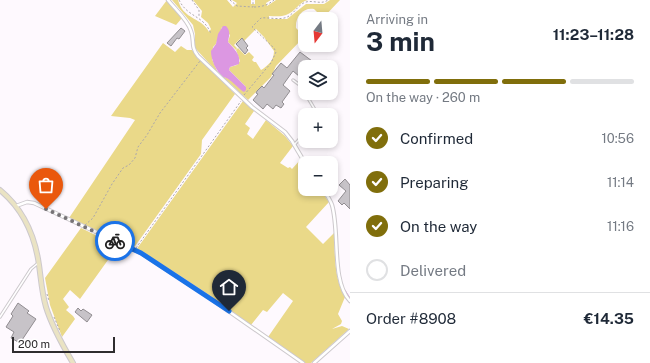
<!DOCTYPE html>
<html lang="en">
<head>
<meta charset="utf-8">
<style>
  :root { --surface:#fff; --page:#f6f6f7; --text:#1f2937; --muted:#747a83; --line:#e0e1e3; --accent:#806e0b }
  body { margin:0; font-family:"Public Sans",sans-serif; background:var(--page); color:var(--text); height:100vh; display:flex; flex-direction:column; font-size:15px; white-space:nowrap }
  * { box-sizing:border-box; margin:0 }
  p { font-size:13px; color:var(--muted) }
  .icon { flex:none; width:22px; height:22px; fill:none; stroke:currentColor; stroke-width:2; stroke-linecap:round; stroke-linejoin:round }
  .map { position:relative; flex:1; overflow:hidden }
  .drawer { display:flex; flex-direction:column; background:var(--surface); width:300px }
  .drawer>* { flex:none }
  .needle { width:26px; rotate:196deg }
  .controls { position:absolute; left:298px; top:12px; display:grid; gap:8px }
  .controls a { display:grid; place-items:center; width:40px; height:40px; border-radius:8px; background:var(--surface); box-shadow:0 2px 6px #0003; font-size:20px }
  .scale { position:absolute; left:12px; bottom:10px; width:103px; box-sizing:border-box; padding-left:4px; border:2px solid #2f2d2f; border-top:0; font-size:11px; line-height:14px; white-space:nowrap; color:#2f2d2f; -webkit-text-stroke:3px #fff; paint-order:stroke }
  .pin { position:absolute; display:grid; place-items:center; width:34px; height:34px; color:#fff; margin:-41px -17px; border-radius:50% 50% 50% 0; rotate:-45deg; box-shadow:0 0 4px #0007 }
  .pin .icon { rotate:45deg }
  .courier { position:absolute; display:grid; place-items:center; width:40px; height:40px; margin:-20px; border:3px solid #1a73e8; border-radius:50%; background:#fff; color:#222; box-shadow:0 1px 5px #0007 }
  .headline em { font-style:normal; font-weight:700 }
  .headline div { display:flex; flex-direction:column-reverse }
  .headline { display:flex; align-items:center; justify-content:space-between; height:68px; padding:0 16px }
  h1 { font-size:26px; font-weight:700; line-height:30px }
  .bar { display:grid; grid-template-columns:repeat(4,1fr); gap:6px 4px; align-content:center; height:48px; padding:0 16px }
  .bar i { height:5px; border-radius:3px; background:var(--line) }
  .bar .selected { background:var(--accent) }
  .bar p { grid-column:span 4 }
  .line { display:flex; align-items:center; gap:10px; padding:0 16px; border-top:1px solid var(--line) }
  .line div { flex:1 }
  ol { padding:0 16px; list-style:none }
  li { display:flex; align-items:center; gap:12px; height:44px }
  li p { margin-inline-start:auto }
  li .icon { padding:4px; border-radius:50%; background:var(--accent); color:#fff; stroke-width:4 }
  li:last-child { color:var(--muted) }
  li i { width:22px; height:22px; border:2px solid var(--line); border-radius:50% }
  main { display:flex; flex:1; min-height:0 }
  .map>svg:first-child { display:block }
  .green { fill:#ead989 }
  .water { fill:#dc97e2 }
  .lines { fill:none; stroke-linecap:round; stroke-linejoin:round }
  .stream { stroke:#dc97e2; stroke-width:1 }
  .building { fill:#c7c3c8; stroke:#918d91 }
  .lane-casing { stroke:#cdc9cd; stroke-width:3.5 }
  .street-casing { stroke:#cdc9cd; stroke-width:4.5 }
  .secondary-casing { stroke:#cdc9cd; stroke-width:6 }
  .path { stroke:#aba7ab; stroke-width:1; stroke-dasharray:2 2; stroke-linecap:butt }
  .lane { stroke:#fff; stroke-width:1.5 }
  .street { stroke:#fff; stroke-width:2.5 }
  .secondary { stroke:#eae3c3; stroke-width:4 }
  .done { stroke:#777477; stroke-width:4; stroke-dasharray:0 7.2 }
  .route { stroke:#1a73e8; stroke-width:5 }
</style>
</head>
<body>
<main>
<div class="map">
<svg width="350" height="363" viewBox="0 0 350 363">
  <rect width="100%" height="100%" fill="#fef9fe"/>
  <path class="green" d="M167,0L182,18L176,25L155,16Z
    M172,0H178C179,3 180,6 182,9C189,19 203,20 209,32L211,29L208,23L201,17L202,11L193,0H227L233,7L237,3L232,0H251V4H255V0H271L266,3L267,6L276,0H308C299,2 295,12 286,15C281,17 274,16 269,16V19H287L306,4H324L330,0H340L322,19H319V14L314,9C303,7 295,17 296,28L300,32L305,34V36L276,66L271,77L248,100L223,77H225L246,87L229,70L230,67L237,65L240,61L236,50L238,48L245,55L249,52L254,57L252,60L254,62H256L261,70C268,66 274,60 274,51L264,37L256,29L243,42L240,39L234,45L237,48L236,50L228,42L230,35L222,27L216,44L213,47L212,59L218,73L195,48V34L193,25Z
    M163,43L175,52L181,46L187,50H192L207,66L235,94L202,140L201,154L133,249L69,218L135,120L130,118L111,116Z
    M243,101L254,111L245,124L250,128L247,134L253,139L266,120L285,136L293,146L280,163L288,168L290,167L292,169L301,159L305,167V189H320L329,202L306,227L323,244L334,233C335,254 334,279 345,297L338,314L342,321L341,324L332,329L342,326L349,329L311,363H305L268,337L293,301L283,293L267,312L263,310L251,325L178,276L136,250Z
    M81,228L118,246L80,299L70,290L63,299L69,307L66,310L73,316L75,319L62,337L50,305L45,278Z"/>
  <path class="water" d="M223,26H226C231,32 229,35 228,42C234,49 241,54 239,64L230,67L229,70L246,87V90L244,92C237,88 231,78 223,77C216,71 211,60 211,51L216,44L218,34Z"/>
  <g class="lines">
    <path class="stream" d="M341,278L342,284
      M345,290L350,298
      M316,363L350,333"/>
  </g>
  <path class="building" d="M181,28L185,31L179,39L177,38L171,46L167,43Z
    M242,38L248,46L246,48L248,50L245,54L236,44Z
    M300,52L312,61L307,67H305V70L300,77L293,71L283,85L290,91L282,102L284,104L281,108L276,105L273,109L267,104L263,109L253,100L258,94L256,93L257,91L262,86L264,88L274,75L272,74L281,63L287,68Z
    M345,179L350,185V209L344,203L342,205L338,201L346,191L339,185Z
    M18,303L29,311L27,313L36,319L20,343L11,338L14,332L6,327L13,316L11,314Z
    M78,308L81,311L83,309L92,315L87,322L75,312Z"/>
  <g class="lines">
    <g class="lane-casing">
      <path id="lane" d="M293,80L301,86L318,115
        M294,145L305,133
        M0,317L31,269L37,264"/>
    </g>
    <g class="street-casing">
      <path id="street" d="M168,0C175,9 188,20 191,31C195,41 190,46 198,56L252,107L285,132L292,141L305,163
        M323,189C326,194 330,199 332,205C340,232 331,281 350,301
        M16,206L27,202L34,203L141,253L204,294L303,363
        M314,363L350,331"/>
    </g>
    <g class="secondary-casing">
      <path id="secondary" d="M0,190C23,209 35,236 39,265C41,279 42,294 46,307C52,327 63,346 73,363"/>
    </g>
    <path class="path" d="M179,0C188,18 204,15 211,34
      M192,0L199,10V17
      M230,0L237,6L253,7V0
      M254,7C262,7 268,5 274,0
      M244,95L271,63L276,52L274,48L252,27L261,18C269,17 282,21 289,16C295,12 299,4 306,2C314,0 321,5 328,0
      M85,225L93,218L112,184L123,168L129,165L135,158L138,147L147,135L160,113L200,61
      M136,248L241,101
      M47,294L49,301
      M54,317L60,331"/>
    <use href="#lane" class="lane"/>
    <use href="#street" class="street"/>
    <use href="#secondary" class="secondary"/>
  </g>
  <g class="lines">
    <path class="done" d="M46,209L115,241"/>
    <path class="route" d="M115,241L141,253L229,311"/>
  </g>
</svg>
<div class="controls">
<a><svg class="needle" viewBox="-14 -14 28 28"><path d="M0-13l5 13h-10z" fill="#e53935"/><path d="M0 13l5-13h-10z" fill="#747a83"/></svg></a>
<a><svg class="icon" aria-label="layers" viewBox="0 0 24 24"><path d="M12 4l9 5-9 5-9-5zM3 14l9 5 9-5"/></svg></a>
<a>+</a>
<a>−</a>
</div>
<div class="scale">200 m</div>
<div class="pin" style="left:46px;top:209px;background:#ea580c"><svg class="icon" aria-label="bag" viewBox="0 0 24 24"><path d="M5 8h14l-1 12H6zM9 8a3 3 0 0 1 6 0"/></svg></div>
<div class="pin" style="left:229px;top:311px;background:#1f2937"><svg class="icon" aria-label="home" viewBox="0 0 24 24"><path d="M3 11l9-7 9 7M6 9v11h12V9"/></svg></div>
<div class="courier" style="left:115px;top:241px"><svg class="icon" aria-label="bike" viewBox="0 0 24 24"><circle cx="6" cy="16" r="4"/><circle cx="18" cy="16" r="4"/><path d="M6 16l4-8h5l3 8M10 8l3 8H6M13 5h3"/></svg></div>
</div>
<section class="drawer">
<div class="headline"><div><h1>3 min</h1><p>Arriving in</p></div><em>11:23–11:28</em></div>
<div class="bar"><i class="selected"></i><i class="selected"></i><i class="selected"></i><i></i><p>On the way · 260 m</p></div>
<ol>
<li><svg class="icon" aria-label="check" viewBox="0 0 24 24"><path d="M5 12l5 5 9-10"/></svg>Confirmed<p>10:56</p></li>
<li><svg class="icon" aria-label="check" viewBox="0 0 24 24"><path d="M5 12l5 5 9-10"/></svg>Preparing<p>11:14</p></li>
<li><svg class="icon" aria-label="check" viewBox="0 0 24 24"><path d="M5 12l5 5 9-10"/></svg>On the way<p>11:16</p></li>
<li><i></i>Delivered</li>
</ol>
<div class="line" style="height:52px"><div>Order #8908</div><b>€14.35</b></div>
</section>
</main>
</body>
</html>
